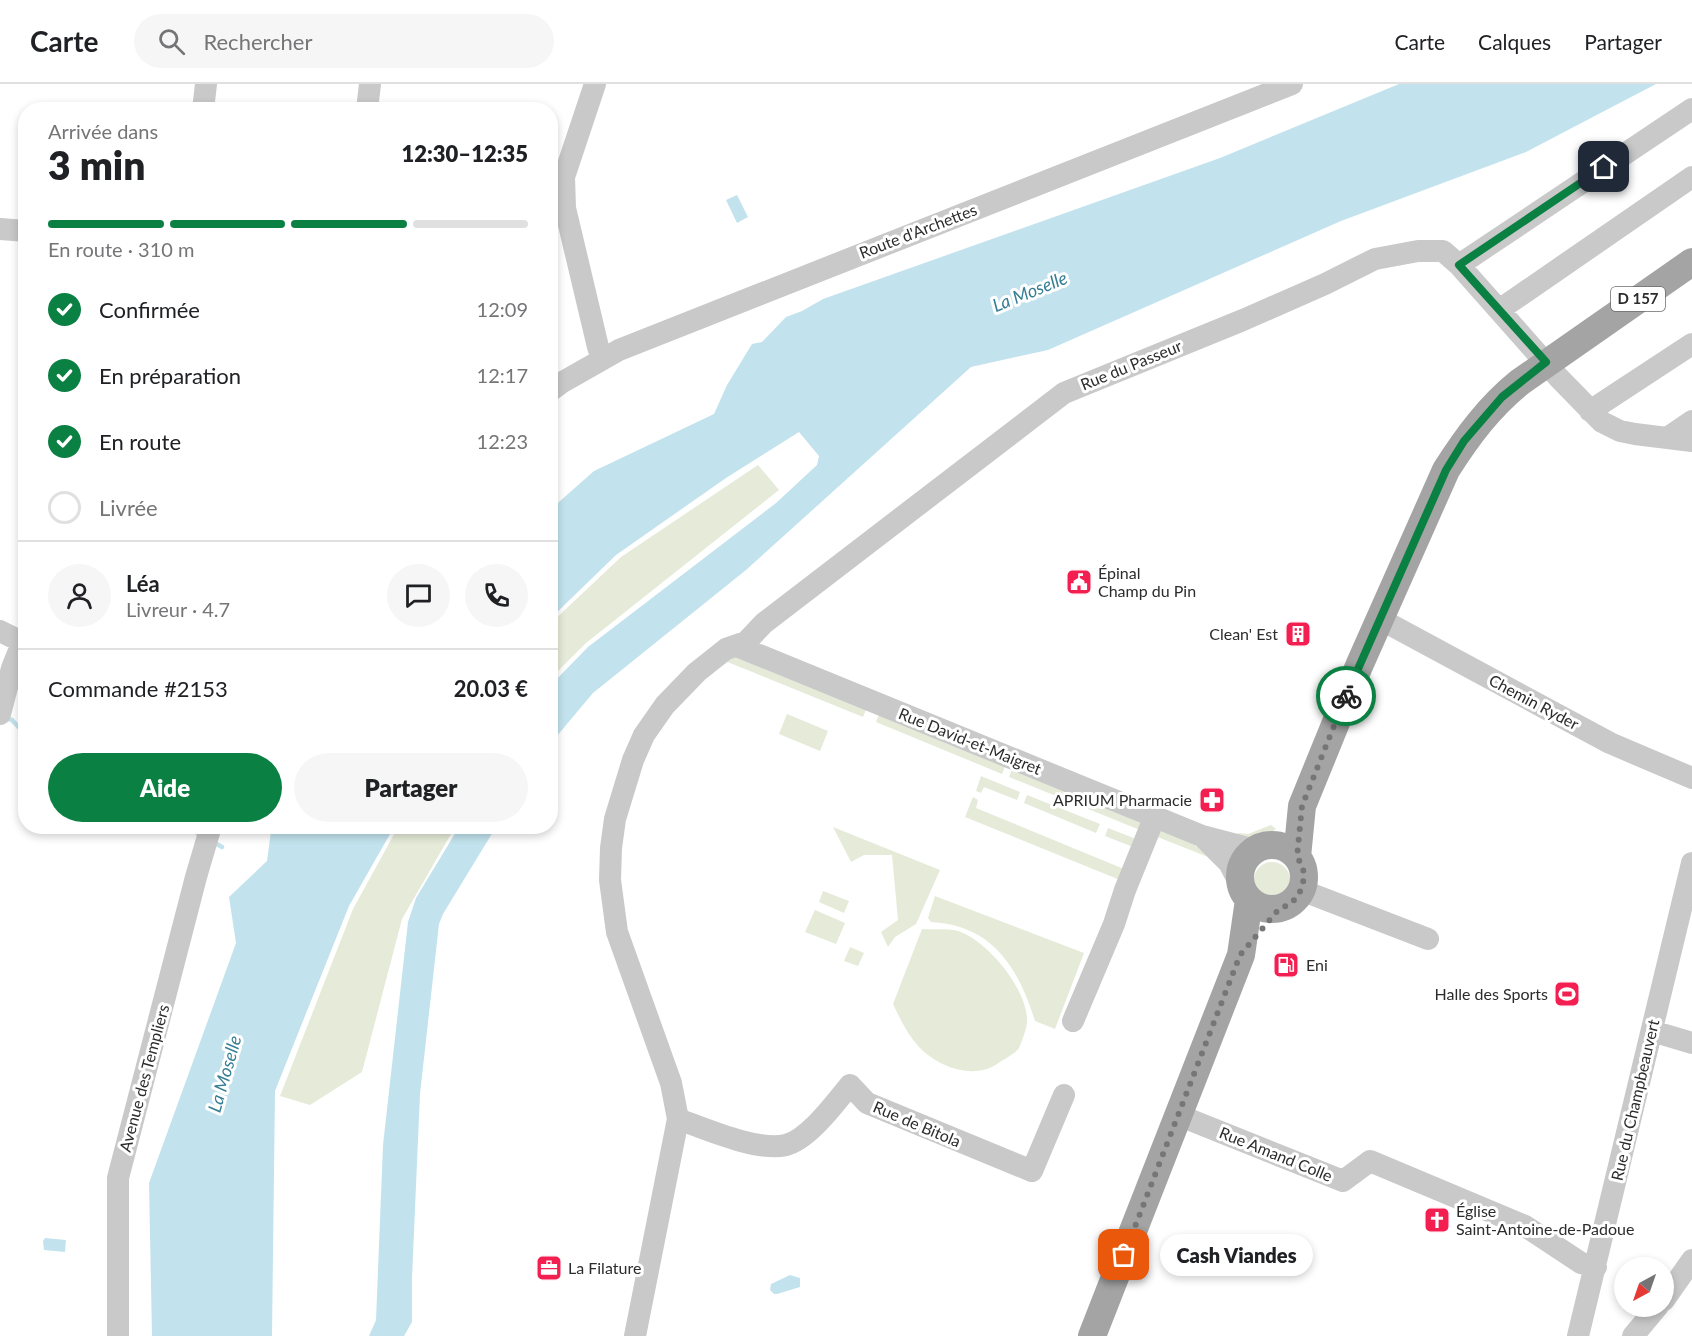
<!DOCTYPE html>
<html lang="fr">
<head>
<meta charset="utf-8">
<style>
  :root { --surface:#fff; --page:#f6f6f6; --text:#202124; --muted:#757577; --line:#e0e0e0; --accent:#0b8043 }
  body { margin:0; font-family:Lato,sans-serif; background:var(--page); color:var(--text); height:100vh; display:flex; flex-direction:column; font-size:22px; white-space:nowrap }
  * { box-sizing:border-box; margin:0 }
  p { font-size:20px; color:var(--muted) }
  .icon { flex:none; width:33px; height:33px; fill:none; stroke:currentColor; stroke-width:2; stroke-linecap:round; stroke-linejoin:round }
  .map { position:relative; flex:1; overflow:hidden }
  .drawer { position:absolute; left:18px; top:18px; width:540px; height:732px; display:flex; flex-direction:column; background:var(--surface); border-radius:24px; box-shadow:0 3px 9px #0003 }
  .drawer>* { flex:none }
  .needle { width:39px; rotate:220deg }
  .controls { position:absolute; left:1614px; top:1173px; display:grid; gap:12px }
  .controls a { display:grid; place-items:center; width:60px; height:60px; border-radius:50%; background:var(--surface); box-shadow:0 3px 9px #0003; font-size:30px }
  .pin { position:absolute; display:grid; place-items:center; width:51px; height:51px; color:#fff; margin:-26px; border-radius:12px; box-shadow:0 3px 9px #0006 }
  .courier { position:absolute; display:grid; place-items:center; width:60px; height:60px; margin:-30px; border:4px solid #0b8043; border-radius:50%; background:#fff; color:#222; box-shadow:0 2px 8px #0007 }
  .bubble { position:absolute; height:42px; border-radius:21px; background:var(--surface); box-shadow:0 3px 9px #0003; font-size:20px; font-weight:800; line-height:42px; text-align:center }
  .head em { font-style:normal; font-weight:800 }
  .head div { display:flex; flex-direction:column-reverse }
  .head { display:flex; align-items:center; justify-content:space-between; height:102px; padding:0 30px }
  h1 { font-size:39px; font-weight:800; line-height:45px }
  .bar { display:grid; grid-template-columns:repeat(4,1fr); gap:9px 6px; align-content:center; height:72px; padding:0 30px }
  .bar i { height:8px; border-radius:4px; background:var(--line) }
  .bar .selected { background:var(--accent) }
  .bar p { grid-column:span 4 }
  .line { display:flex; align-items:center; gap:15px; padding:0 30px; border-top:2px solid var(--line) }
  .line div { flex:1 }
  .round { display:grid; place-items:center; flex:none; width:63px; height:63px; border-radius:32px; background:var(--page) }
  ol { padding:0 30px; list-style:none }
  li { display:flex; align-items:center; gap:18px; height:66px }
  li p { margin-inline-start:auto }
  li .icon { padding:6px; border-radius:50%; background:var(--accent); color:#fff; stroke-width:4 }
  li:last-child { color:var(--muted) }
  li i { width:33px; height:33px; border:3px solid var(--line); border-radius:50% }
  .primary-button { display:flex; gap:12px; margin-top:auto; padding:12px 30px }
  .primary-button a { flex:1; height:69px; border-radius:36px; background:var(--accent); color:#fff; font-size:24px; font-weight:800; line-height:69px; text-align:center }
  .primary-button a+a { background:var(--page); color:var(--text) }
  header { display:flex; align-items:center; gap:36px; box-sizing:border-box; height:84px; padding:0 30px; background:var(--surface); border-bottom:2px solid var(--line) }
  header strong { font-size:28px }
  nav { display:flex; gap:33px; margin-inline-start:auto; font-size:21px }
  .search { width:420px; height:54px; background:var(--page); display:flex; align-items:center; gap:15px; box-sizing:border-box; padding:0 21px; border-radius:33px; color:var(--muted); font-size:22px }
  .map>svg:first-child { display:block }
  .green { fill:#e5ebd8 }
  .water { fill:#c2e3ed }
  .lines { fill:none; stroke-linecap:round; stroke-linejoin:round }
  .stream { stroke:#c2e3ed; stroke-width:4.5 }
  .minor { stroke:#c9c9c9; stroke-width:22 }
  .major { stroke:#a4a4a4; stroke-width:28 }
  .done { stroke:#767676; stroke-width:6; stroke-dasharray:0 10.8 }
  .route { stroke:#0b8043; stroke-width:8 }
  .labels { text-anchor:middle; stroke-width:6; stroke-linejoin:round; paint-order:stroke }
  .shield { fill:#fff; stroke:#6b6b6b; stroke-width:1.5 }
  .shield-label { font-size:15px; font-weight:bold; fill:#2c2c2c }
  .street-label { font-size:16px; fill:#2c2c2c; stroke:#fff }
  .poi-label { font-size:16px; fill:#2c2c2c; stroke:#fff; text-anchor:start }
  .water-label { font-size:18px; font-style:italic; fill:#357e93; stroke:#fff }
</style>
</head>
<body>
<header>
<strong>Carte</strong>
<div class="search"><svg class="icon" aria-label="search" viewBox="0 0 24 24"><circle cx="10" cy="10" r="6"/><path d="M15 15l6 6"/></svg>Rechercher</div>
<nav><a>Carte</a><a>Calques</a><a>Partager</a></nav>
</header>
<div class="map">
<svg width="1692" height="1252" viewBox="0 0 1692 1252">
  <rect width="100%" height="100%" fill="#fff"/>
  <path class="green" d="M758,381L779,406L586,559L551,594V539L621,473Z
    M734,571L867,623L863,633L725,577Z
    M880,628L1006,680L1002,690L876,638Z
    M787,630L828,647L820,667L779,650Z
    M1013,683L1144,736L1140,746L1009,693Z
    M981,692L1020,708L1017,716L984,703L981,709L976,707Z
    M1027,711L1100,740L1096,749L1024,719Z
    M973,713L978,716L976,724L1124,785L1120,796L965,733Z
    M1271,741L1276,745L1260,757H1235L1238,749L1248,750Z
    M1159,742L1189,755L1208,773L1155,752Z
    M398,743H455L402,835L362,988L310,1021L280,1012L353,825Z
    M833,743L940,786L916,840L895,853L888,863L881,848L898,836L892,771H864L851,778Z
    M1108,744L1136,755L1133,763L1105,752Z
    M1254 796a18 18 0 1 1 36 0a18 18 0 1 1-36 0Z
    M823,807L849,817L844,829L819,818Z
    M935,812L1084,869L1055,945L1035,937C1018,883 992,841 931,838L928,834Z
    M815,826L845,839L836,860L805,848Z
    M922,845C933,846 947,844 958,847C987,856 1028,906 1027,937C1027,944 1022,957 1019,964C1015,970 1004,975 997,980C973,996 938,983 919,963C908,951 900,935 893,920Z
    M850,863L864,869L858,882L844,877Z"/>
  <path class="water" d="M1399,0H1656L1526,68L1341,137L1048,266L971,283L746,486L593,609L551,659V601L588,563L776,419L817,381L819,372L799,348L726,394L616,471L551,534V425L594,387L714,330L727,301L752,260L762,258L786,233L802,227L823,215L1220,74Z
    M737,111L748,133L737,139L726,116Z
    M274,743H394L349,822L275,1007L272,1252H152L149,1099L236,859L229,813L267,777L271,747Z
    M459,743H496L443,830L439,840L420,1010L412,1194V1238L404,1252H369L376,1236L383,1061L408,838L416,814Z
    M45,1154L66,1156L65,1168L44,1166L43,1157Z
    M790,1191L800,1194V1203L777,1210H774L770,1206L771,1200Z"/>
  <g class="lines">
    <path class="stream" d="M5,634L12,636L26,651
      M185,742L201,751
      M213,758L222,763"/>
    <path class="minor" d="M595,0L564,93L565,124L598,263L602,274
      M203,26L206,0
      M367,26L370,0
      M0,145L26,147
      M1459,181L1692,25
      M1499,226L1692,93
      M550,307L561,299L619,266L1292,0
      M1590,327L1692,260
      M1667,354L1692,337
      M1380,535L1610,659L1692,694
      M0,547L26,560
      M737,562L1202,752L1255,766
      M0,630L12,584L22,559
      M1205,755L1229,779L1241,802
      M1301,806L1428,855
      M1073,937L1114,840L1125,806L1155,732
      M1652,947L1692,959
      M1178,1031L1343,1097L1370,1077L1525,1142L1581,1179L1596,1183
      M678,1035C706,1045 758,1068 786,1061C809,1055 835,1019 850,1001L867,1019L1032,1087L1064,1011
      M1664,1216L1692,1176
      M118,1252V1094L196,793L211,742
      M635,1252L678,1035L671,999L617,848L610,796L611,764L615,735L633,676L644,651L665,621L697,588L726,565L746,558L764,539L1064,309L1243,236L1325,200L1375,175L1418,167H1443L1459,181L1559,294L1602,338L1620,347L1635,350L1692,357
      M1578,1252L1692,779
      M1633,1252L1658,1222"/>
    <path class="major" d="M1240 793a32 32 0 1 1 64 0a32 32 0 1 1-64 0Z
      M1297,773L1302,722L1359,582L1446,386C1467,353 1489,323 1520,298L1692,178
      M1092,1252L1241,871L1249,816"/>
  </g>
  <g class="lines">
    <path class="done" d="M1124,1171L1240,871L1279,825L1292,819L1301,806L1304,794L1303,783L1297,773L1302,722L1346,612"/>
    <path class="route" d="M1346,612L1446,386L1464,357L1502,313L1546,278L1459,181L1604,83"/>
  </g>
  <defs>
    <g id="civic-square" transform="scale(1.35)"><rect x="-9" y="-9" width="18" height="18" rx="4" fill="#f21f50" stroke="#fff"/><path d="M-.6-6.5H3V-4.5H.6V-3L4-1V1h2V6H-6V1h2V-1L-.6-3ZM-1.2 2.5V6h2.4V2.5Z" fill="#fff"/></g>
    <g id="building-square" transform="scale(1.35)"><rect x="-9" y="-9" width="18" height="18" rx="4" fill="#f21f50" stroke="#fff"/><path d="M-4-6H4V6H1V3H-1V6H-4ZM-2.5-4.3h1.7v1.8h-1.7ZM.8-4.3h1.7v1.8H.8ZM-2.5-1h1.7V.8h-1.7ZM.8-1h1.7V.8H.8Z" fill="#fff"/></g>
    <g id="pharmacy-square" transform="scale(1.35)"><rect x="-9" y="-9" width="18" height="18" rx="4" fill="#f21f50" stroke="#fff"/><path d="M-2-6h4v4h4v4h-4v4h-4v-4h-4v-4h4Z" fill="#fff"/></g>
    <g id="fuel-square" transform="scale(1.35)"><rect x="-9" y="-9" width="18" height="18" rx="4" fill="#f21f50" stroke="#fff"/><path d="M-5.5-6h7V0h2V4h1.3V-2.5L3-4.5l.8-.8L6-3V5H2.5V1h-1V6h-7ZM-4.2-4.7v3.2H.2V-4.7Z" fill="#fff"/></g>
    <g id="stadium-square" transform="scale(1.35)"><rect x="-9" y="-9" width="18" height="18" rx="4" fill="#f21f50" stroke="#fff"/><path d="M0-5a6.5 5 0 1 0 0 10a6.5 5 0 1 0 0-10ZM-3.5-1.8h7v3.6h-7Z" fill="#fff"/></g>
    <g id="church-square" transform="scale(1.35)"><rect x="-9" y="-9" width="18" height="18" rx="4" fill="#f21f50" stroke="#fff"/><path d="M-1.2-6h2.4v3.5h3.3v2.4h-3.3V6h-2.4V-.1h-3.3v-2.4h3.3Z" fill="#fff"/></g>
    <g id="office-square" transform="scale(1.35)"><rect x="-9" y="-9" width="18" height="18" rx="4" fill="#f21f50" stroke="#fff"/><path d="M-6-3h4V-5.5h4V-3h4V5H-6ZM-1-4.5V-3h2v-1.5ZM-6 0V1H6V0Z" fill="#fff"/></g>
  </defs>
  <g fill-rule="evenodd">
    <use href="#civic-square" x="1079" y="498"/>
    <use href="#building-square" x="1298" y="550"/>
    <use href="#pharmacy-square" x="1212" y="716"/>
    <use href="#fuel-square" x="1286" y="881"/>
    <use href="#stadium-square" x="1567" y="910"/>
    <use href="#church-square" x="1437" y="1136"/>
    <use href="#office-square" x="549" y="1184"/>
  </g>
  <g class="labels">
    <rect class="shield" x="1611" y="203" width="54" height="24" rx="4.5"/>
    <g class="shield-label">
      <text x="1638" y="220">D 157</text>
    </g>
    <g class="street-label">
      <text transform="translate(918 147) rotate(-21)" y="6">Route d'Archettes</text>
      <text transform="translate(1131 281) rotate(-22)" y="6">Rue du Passeur</text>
      <text transform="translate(1534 618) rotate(28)" y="6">Chemin Ryder</text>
      <text transform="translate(970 657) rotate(22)" y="6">Rue David-et-Maigret</text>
      <text transform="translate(144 994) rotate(-75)" y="6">Avenue des Templiers</text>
      <text transform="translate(1635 1016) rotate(-77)" y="6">Rue du Champbeauvert</text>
      <text transform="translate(917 1040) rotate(23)" y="6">Rue de Bitola</text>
      <text transform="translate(1276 1070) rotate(22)" y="6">Rue Amand Colle</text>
    </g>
    <g class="poi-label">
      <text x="1098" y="495">Épinal<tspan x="1098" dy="18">Champ du Pin</tspan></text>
      <text x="1278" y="556" text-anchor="end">Clean' Est</text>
      <text x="1192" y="722" text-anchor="end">APRIUM Pharmacie</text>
      <text x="1306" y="887">Eni</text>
      <text x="1548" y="916" text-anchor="end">Halle des Sports</text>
      <text x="1456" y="1133">Église<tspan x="1456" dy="18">Saint-Antoine-de-Padoue</tspan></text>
      <text x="568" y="1190">La Filature</text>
    </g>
    <g class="water-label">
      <text transform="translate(1030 208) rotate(-22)" y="6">La Moselle</text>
      <text transform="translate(225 990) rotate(-74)" y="6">La Moselle</text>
    </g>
  </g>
</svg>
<div class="controls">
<a><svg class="needle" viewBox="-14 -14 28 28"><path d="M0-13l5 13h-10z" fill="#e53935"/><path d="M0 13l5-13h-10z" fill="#757577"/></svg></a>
</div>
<div class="pin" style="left:1124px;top:1171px;background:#ea580c"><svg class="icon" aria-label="bag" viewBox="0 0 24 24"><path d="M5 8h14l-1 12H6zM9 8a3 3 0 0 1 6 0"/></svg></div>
<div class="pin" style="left:1604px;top:83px;background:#1f2937"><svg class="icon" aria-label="home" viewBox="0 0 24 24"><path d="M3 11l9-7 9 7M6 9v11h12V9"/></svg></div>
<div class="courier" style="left:1346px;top:612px"><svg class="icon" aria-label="bike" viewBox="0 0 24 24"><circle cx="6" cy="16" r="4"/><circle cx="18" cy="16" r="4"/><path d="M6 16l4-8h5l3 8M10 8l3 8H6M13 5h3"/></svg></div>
<div class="bubble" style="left:1160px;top:1150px;width:153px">Cash Viandes</div>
<section class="drawer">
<div class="head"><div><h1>3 min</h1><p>Arrivée dans</p></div><em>12:30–12:35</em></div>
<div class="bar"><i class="selected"></i><i class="selected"></i><i class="selected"></i><i></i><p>En route · 310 m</p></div>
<ol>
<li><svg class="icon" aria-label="check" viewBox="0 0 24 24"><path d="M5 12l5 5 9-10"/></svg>Confirmée<p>12:09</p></li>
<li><svg class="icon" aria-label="check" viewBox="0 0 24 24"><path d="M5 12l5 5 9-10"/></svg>En préparation<p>12:17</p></li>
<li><svg class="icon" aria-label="check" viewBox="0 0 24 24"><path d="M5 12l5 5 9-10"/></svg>En route<p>12:23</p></li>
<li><i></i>Livrée</li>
</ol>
<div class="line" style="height:108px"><a class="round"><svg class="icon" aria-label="person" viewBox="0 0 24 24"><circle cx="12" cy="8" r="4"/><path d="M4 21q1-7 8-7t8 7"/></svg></a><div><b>Léa</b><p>Livreur · 4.7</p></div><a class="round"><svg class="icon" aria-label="chat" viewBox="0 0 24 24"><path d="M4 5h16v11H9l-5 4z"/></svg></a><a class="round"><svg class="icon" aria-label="phone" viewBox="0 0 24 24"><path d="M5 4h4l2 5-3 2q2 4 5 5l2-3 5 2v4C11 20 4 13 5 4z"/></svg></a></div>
<div class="line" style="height:78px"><div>Commande #2153</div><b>20.03 €</b></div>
<div class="primary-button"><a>Aide</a><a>Partager</a></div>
</section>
</div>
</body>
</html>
